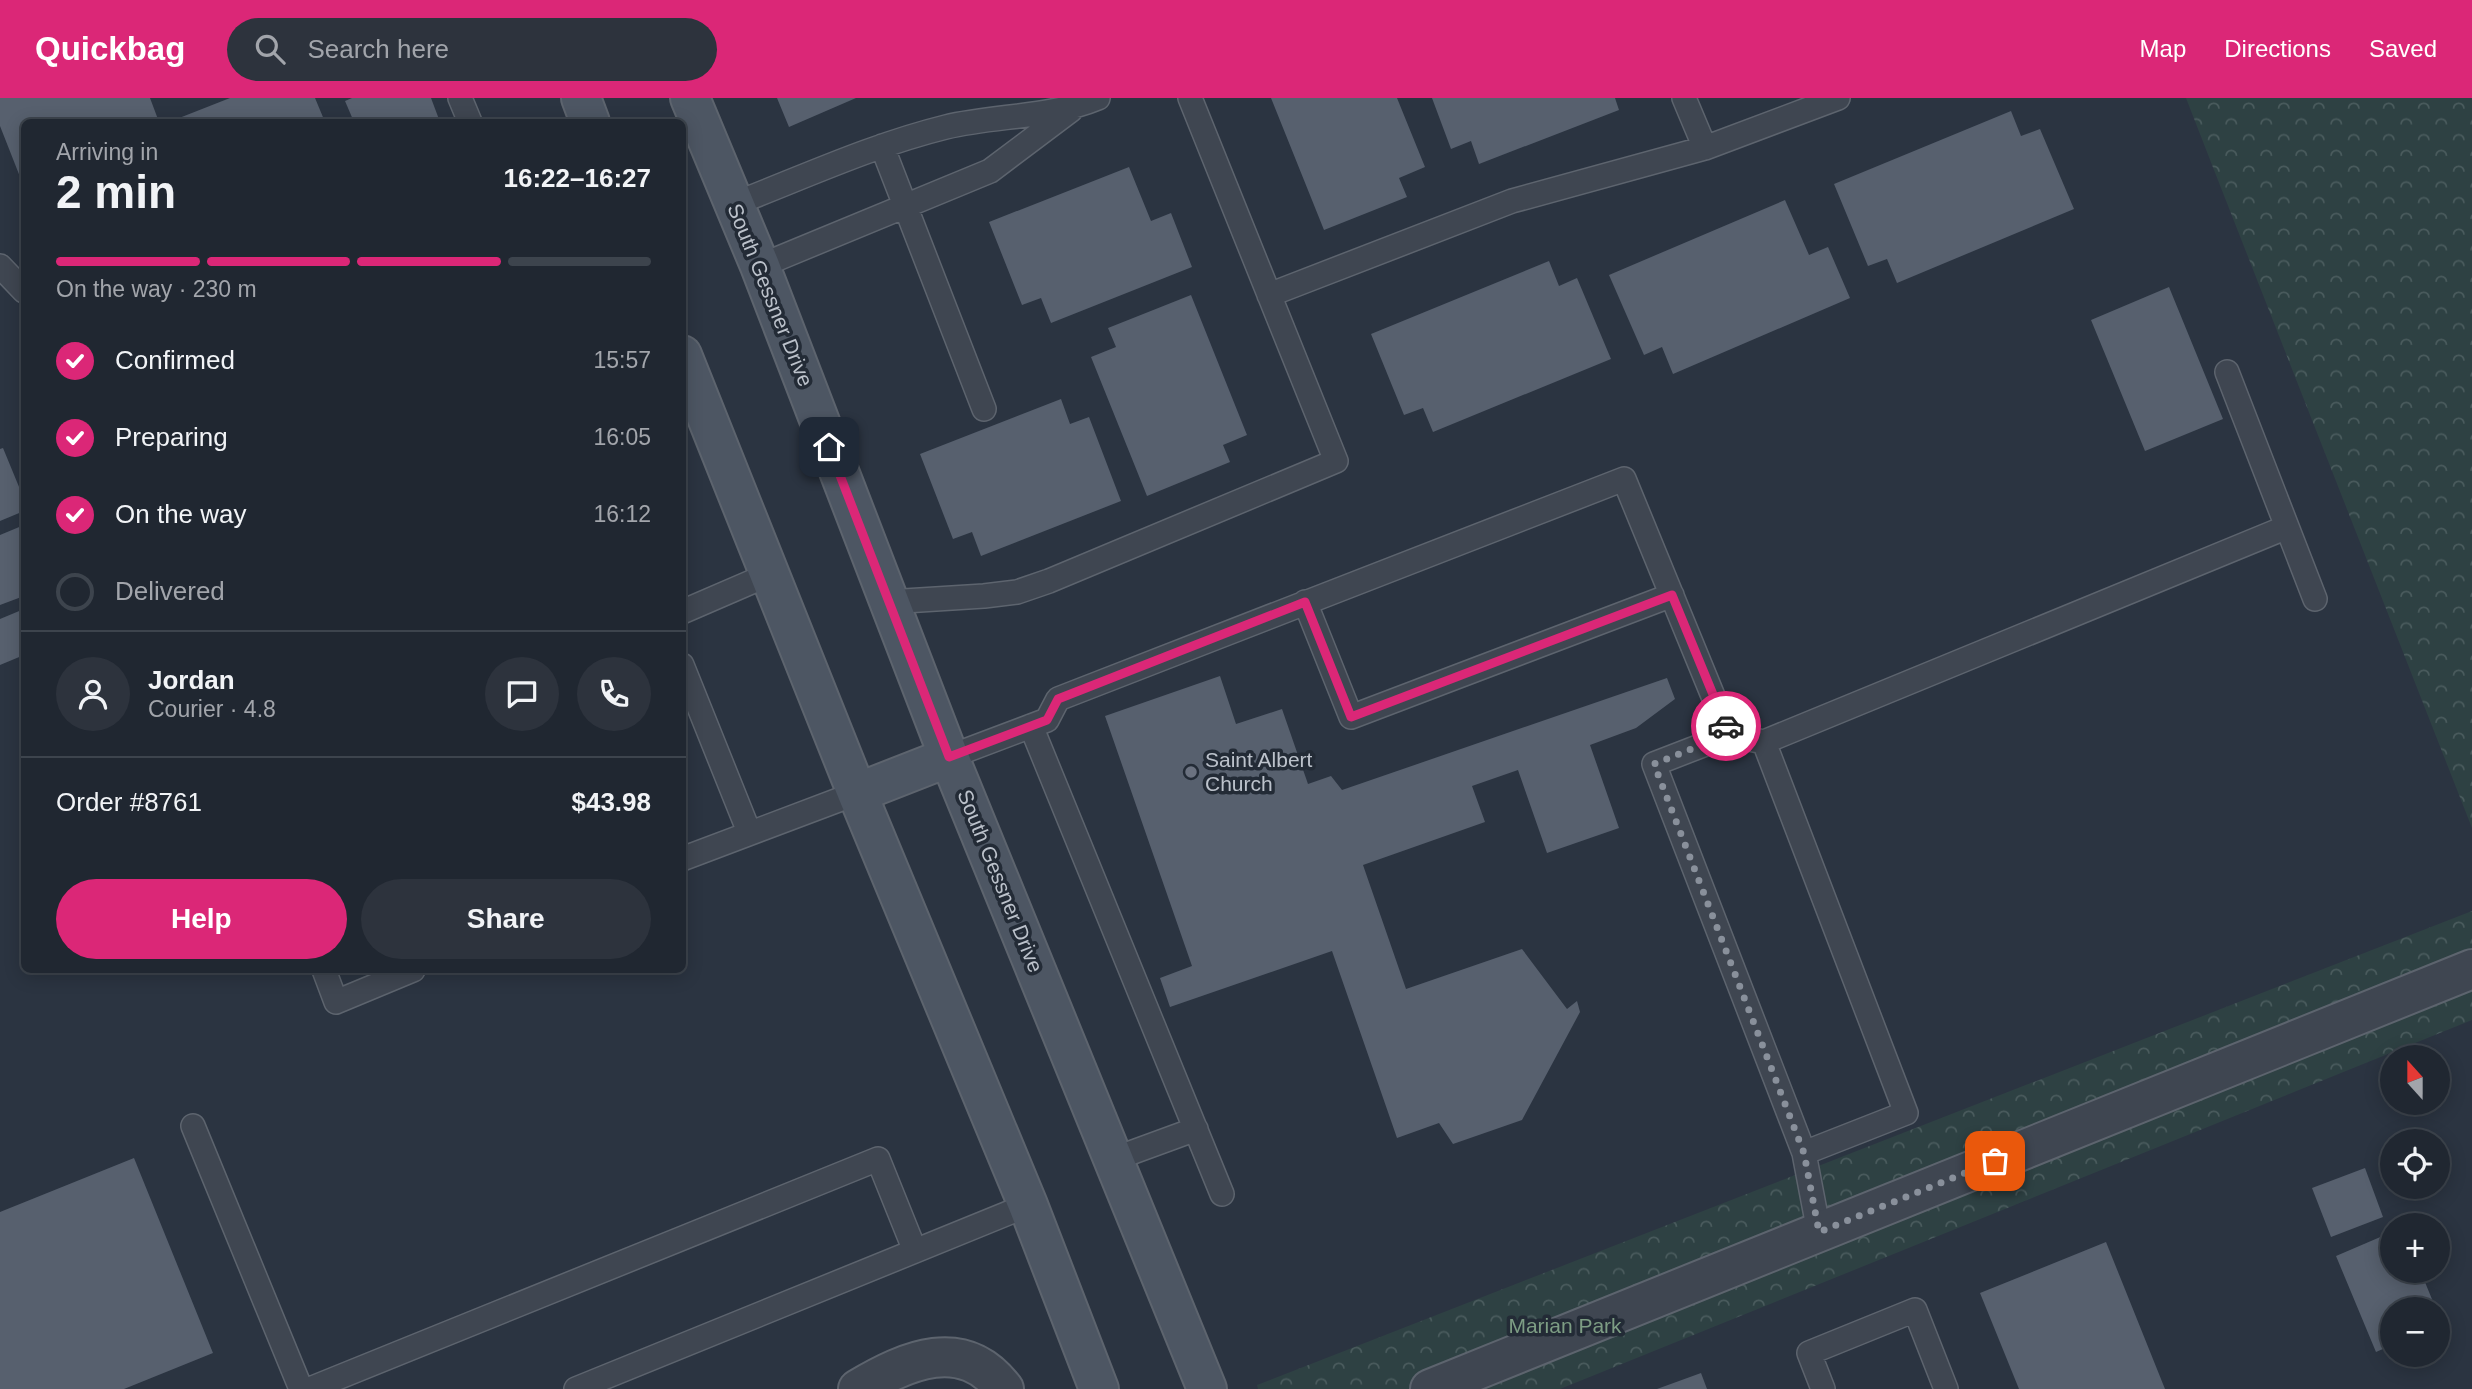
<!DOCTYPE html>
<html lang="en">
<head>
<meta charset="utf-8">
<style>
  :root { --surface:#202731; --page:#2d333d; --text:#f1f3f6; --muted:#a2a5ab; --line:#3d444d; --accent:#db2777 }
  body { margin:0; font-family:Helvetica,sans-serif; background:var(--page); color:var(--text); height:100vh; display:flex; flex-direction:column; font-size:26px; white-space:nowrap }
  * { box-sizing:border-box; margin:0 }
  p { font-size:23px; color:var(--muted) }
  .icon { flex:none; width:38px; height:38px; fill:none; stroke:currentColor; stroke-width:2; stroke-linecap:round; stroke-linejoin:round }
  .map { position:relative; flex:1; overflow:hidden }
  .side { position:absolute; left:21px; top:21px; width:665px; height:854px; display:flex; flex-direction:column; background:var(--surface); border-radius:10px; box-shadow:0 4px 18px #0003,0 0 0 2px var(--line) }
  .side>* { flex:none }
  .needle { width:46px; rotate:339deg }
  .fabs { position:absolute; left:2380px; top:947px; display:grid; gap:14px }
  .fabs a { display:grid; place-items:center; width:70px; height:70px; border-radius:50%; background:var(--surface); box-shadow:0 4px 18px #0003,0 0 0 2px var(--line); font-size:35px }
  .pin { position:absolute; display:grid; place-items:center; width:60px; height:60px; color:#fff; margin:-30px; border-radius:14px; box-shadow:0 4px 10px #0006 }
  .courier { position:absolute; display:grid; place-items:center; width:70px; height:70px; margin:-35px; border:5px solid #db2777; border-radius:50%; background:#fff; color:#222; box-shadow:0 2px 9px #0007 }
  .head em { font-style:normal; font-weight:700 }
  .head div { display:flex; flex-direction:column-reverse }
  .head { display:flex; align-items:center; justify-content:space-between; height:119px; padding:0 35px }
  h1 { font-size:46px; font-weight:700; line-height:52px }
  .bar { display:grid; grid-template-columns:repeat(4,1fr); gap:10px 7px; align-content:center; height:84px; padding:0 35px }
  .bar i { height:9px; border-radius:5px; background:var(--line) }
  .bar .selected { background:var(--accent) }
  .bar p { grid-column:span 4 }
  .line { display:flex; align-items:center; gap:18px; padding:0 35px; border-top:2px solid var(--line) }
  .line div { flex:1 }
  .round { display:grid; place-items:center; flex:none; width:74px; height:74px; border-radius:37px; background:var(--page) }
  ol { padding:0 35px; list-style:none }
  li { display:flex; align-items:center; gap:21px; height:77px }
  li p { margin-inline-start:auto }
  li .icon { padding:7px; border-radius:50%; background:var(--accent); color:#fff; stroke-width:4 }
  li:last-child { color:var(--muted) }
  li i { width:38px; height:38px; border:4px solid var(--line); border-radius:50% }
  .action { display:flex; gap:14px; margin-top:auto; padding:14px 35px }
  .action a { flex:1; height:80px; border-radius:42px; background:var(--accent); color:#fff; font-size:28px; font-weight:700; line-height:80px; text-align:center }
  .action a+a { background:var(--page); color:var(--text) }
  header { display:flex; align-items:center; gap:42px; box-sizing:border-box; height:98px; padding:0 35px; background:var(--accent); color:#fff }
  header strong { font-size:33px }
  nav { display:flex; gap:38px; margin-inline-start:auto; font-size:24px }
  .search { width:490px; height:63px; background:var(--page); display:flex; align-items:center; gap:18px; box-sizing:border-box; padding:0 24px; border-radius:38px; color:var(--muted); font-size:26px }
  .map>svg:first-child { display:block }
  .park { fill:url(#park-crowns) }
  .building { fill:#57606e }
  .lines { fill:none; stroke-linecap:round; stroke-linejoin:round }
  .service-casing { stroke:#5d646e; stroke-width:26 }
  .minor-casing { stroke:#5d646e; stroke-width:42 }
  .secondary-casing { stroke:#5d646e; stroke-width:42 }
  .service { stroke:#3f4651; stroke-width:23 }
  .minor { stroke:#3f4651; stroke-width:38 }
  .secondary { stroke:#4d5663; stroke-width:38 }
  .done { stroke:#89909b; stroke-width:7; stroke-dasharray:0 12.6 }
  .route { stroke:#db2777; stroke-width:9 }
  .worship-dot { fill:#6b7280; stroke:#232b36; stroke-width:2.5 }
  .labels { text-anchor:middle; stroke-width:7; stroke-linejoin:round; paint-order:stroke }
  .street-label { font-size:21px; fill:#bcc2cb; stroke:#232b36 }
  .poi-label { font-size:21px; fill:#bcc2cb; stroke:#232b36; text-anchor:start }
  .park-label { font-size:21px; fill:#7d9d84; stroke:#232b36 }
</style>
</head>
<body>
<header>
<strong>Quickbag</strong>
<div class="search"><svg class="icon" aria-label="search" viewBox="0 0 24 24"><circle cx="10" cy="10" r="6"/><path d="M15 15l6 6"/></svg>Search here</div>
<nav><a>Map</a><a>Directions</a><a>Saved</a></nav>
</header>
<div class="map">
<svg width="2472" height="1291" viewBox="0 0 2472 1291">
  <defs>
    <pattern id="park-crowns" width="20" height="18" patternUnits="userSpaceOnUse" patternTransform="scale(1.75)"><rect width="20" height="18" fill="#2e4143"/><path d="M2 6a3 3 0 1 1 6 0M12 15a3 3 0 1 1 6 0" fill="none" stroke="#4a5b5d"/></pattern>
  </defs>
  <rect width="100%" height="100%" fill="#2b3441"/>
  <path class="park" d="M2186,0H2472V730L2214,72Z
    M2472,813V922L1560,1291H1258L1257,1287Z"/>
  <path class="building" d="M0,0H150L159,24H24V89L0,28Z
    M230,0H315L325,24H169Z
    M352,0H431L440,24H354L345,3Z
    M777,0H856L789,29Z
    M1271,0H1397L1425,69L1399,80L1407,99L1324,132Z
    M1432,0H1615L1619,12L1479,66L1471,43L1451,51Z
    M2011,13L2021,38L2040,31L2074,111L1897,185L1887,161L1868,168L1834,86Z
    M1129,69L1151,123L1171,115L1192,169L1051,225L1041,200L1022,207L989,124Z
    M1785,102L1809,157L1828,149L1850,200L1673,276L1662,249L1644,257L1609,177Z
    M1549,163L1559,188L1577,180L1611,261L1433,334L1423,310L1404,317L1371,236Z
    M2169,189L2223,321L2145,353L2091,222Z
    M1191,197L1247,337L1223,347L1230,364L1147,398L1091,259L1116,249L1108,230Z
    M1061,301L1070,326L1089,319L1121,403L981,458L972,434L953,441L920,356Z
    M3,350L24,401V413L0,423V351Z
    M24,427V498L0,507V437Z
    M24,511V557L0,567V521Z
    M1220,578L1236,626L1282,611L1308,686L1331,678L1342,692L1667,580L1675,601L1636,630L1590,647L1619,730L1547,755L1518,672L1472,688L1485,724L1363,767L1406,891L1522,851L1567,911L1577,903L1580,914L1522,1022L1453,1046L1439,1025L1397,1040L1332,853L1170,909L1160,880L1192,868L1105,618Z
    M134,1060L213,1255L124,1291H0V1114Z
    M2365,1070L2383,1119L2331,1139L2312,1090Z
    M2392,1134V1172H2420L2436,1211H2392V1247L2376,1254L2336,1158Z
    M2106,1144L2165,1291H2019L1980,1195Z
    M1701,1275L1707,1291H1657Z"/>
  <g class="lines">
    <g class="service-casing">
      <path id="service" d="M460,0L470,24
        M1684,0L1705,50
        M882,48L984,311
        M734,106C804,79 873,47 946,29C996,17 1050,20 1098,0
        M0,168L24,193
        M760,168L990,73L1071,12
        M1269,197L1512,103L1705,50L1838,0
        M2227,274L2315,501
        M888,504L984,498L1017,494L1049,483L1336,363L1190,0
        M1305,504L1351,619L1672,497
        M682,514L770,476
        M682,567L749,734
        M1031,628L1222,1096
        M1764,644L1906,1015L1804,1055
        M949,659L1047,622L1058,601L1624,381L1729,637
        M682,761L857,695
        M324,872L336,904L413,872
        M193,1028L301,1291
        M1114,1061L1196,1031
        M1819,1134L1804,1055L1654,666L1729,637L1764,644L2287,429
        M310,1291L878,1061L915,1153
        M576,1291L1028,1107
        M1823,1291L1809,1255L1915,1212L1946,1291"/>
    </g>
    <g class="minor-casing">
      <path id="minor" d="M858,1291C907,1262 963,1237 1004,1291
        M1430,1291L2472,871"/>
    </g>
    <g class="secondary-casing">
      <path id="secondary" d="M581,0L590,24
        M690,0L760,168L949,659L1207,1291
        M682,257L857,695L1028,1107L1099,1291
        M857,695L949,659"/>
    </g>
    <use href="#service" class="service"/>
    <use href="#minor" class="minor"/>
    <use href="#secondary" class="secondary"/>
  </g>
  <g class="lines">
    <path class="done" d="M1726,628L1729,636L1654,666L1804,1055L1819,1134L1995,1063"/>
    <path class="route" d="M829,349L949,659L1047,622L1058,601L1305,504L1351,619L1672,497L1726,628"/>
  </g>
  <circle class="worship-dot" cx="1191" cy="674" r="7"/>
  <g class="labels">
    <g class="street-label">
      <text transform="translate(770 197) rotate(68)" y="7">South Gessner Drive</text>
      <text transform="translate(1000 783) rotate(68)" y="7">South Gessner Drive</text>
    </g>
    <g class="poi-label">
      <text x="1205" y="669">Saint Albert<tspan x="1205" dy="24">Church</tspan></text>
    </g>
    <g class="park-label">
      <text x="1565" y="1235">Marian Park</text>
    </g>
  </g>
</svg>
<div class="fabs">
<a><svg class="needle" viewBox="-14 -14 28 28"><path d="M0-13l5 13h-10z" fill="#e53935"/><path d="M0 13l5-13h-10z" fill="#a2a5ab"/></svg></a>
<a><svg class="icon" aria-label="locate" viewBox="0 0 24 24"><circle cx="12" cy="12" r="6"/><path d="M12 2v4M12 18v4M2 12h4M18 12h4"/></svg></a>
<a>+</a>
<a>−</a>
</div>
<div class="pin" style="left:1995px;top:1063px;background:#ea580c"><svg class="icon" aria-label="bag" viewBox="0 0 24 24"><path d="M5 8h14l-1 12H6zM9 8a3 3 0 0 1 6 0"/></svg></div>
<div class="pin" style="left:829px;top:349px;background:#1f2937"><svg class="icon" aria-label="home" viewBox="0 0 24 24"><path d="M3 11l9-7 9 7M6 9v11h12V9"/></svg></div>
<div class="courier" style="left:1726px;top:628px"><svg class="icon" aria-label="car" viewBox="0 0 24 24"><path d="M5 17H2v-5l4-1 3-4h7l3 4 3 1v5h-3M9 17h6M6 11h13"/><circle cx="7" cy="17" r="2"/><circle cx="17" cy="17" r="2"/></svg></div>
<section class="side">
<div class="head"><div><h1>2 min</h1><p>Arriving in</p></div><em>16:22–16:27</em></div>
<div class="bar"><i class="selected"></i><i class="selected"></i><i class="selected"></i><i></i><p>On the way · 230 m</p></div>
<ol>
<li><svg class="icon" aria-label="check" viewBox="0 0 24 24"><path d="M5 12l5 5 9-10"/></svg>Confirmed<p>15:57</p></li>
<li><svg class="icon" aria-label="check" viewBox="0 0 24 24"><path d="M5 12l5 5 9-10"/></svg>Preparing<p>16:05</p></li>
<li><svg class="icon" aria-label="check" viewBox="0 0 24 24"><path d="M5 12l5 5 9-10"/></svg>On the way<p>16:12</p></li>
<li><i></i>Delivered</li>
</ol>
<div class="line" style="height:126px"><a class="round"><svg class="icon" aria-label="person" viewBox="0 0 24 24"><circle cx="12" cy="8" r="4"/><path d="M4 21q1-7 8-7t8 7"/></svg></a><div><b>Jordan</b><p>Courier · 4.8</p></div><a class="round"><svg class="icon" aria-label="chat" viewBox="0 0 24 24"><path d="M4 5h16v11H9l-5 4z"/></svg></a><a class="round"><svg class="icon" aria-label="phone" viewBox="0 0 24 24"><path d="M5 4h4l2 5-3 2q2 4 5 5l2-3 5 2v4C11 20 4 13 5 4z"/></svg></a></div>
<div class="line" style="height:91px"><div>Order #8761</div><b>$43.98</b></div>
<div class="action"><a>Help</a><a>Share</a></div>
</section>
</div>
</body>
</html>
